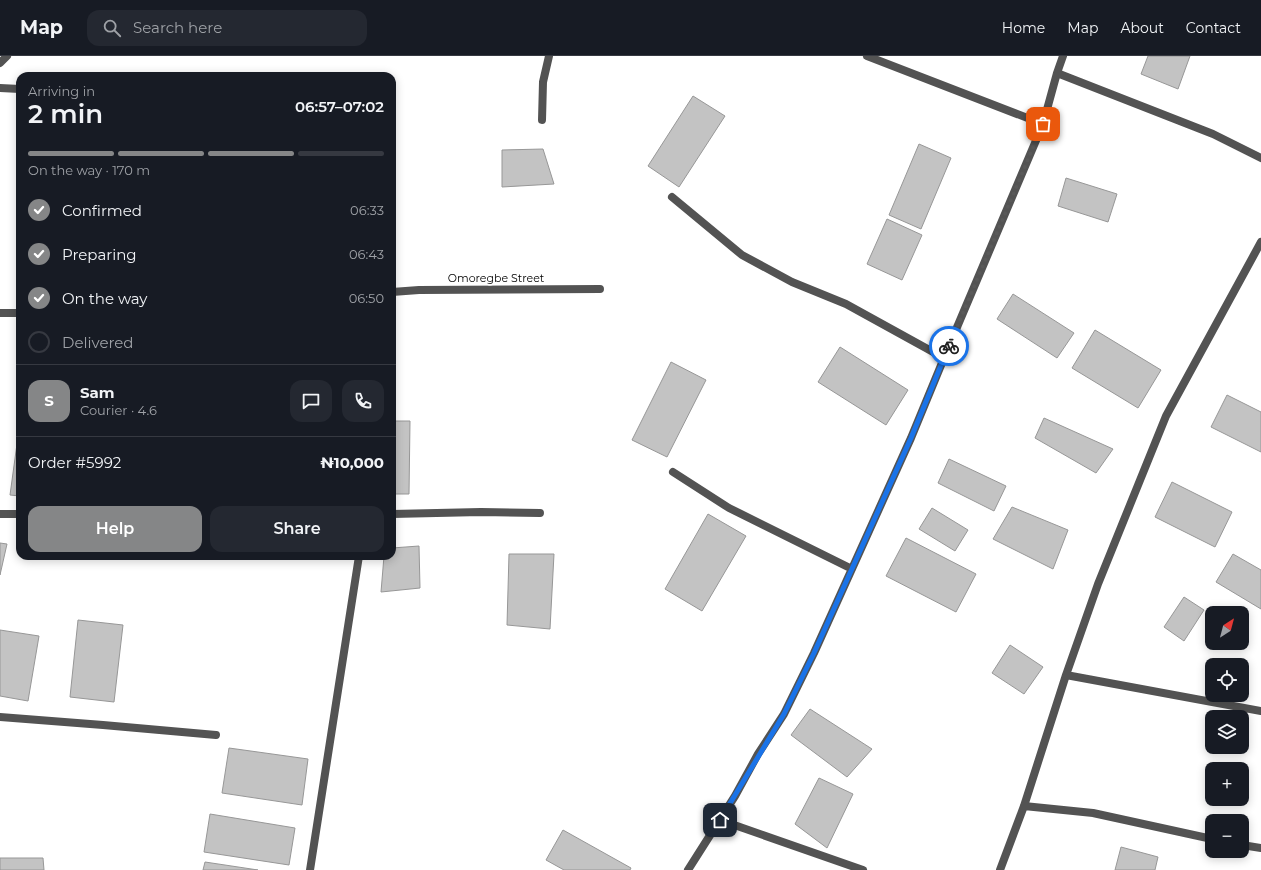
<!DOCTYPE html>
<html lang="en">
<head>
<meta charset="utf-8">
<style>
  :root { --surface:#171b24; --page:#242831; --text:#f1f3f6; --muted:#9ea1a6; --line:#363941; --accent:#858687 }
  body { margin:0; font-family:Montserrat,sans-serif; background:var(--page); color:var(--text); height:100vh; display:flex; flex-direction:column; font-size:15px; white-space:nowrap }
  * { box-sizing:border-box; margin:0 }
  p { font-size:13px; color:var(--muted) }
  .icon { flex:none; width:22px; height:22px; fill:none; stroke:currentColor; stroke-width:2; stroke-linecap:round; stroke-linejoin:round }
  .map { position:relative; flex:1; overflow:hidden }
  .panel { position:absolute; left:16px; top:16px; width:380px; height:488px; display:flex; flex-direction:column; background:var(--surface); border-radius:12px; box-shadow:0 2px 10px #0003 }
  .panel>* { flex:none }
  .needle { width:26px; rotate:36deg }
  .fabs { position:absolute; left:1205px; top:550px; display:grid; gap:8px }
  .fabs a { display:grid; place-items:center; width:44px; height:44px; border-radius:8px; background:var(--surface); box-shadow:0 2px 10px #0003; font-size:20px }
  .pin { position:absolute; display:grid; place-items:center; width:34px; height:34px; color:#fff; margin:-17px; border-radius:8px; box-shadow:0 2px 6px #0006 }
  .courier { position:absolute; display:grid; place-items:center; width:40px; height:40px; margin:-20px; border:3px solid #1a73e8; border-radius:50%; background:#fff; color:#222; box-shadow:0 1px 5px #0007 }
  .overview em { font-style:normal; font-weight:600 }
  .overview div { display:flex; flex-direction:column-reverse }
  .overview { display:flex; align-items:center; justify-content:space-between; height:68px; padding:0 12px }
  h1 { font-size:26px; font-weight:600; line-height:30px }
  .bar { display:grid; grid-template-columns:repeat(4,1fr); gap:6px 4px; align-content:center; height:48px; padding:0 12px }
  .bar i { height:5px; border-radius:3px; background:var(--line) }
  .bar .current { background:var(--accent) }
  .bar p { grid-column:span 4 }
  .line { display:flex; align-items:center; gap:10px; padding:0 12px; border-top:1px solid var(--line) }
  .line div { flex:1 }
  .round { display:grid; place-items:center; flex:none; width:42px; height:42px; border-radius:12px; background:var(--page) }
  ol { padding:0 12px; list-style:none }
  li { display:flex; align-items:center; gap:12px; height:44px }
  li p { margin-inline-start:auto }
  li .icon { padding:4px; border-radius:50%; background:var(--accent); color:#fff; stroke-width:4 }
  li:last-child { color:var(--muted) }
  li i { width:22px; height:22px; border:2px solid var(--line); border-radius:50% }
  .button { display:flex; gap:8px; margin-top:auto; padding:8px 12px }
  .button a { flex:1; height:46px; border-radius:12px; background:var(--accent); color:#fff; font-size:16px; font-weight:600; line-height:46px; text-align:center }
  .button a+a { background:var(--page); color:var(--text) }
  header { display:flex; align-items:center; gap:24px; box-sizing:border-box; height:56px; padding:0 20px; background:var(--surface); border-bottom:1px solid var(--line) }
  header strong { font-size:19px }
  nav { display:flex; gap:22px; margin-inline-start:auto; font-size:14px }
  .search { width:280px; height:36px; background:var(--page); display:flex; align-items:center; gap:10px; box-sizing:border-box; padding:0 14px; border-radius:12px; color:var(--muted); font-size:15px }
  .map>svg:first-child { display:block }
  .building { fill:#c3c3c3; stroke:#979797 }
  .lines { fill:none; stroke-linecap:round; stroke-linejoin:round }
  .street { stroke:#535353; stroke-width:8 }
  .done { stroke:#595959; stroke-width:4; stroke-dasharray:0 7.2 }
  .route { stroke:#1a73e8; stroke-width:5 }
  .labels { text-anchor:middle; stroke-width:3; stroke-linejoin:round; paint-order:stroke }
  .street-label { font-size:11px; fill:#000; stroke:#fff }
</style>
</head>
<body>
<header>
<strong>Map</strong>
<div class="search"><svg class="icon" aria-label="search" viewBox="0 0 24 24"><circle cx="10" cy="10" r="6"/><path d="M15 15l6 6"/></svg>Search here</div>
<nav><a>Home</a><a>Map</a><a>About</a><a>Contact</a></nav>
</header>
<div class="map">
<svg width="1261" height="814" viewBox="0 0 1261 814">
  <rect width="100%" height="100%" fill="#fff"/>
  <path class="building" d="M1148,0H1190L1178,33L1141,18Z
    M693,40L725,60L679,131L648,110Z
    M919,88L951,102L921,173L889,159Z
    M543,93L554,128L502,131V94Z
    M1066,122L1117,138L1108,166L1058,150Z
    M887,163L922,179L902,224L867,208Z
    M1013,238L1074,277L1057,302L997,263Z
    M1095,274L1161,314L1138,352L1072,312Z
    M840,291L908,334L886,369L818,326Z
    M671,306L706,324L667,401L632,384Z
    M1227,339L1261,356V396L1211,371Z
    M1044,362L1113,393L1096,417L1035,382Z
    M392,365H410L409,438H392Z
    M20,366V440L10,439Z
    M949,403L1006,430L994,455L938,427Z
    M1172,426L1232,456L1215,491L1155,461Z
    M1012,451L1068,474L1053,513L993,483Z
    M932,452L968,474L955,495L919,473Z
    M708,458L746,480L702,555L665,533Z
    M906,482L976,518L956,556L886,520Z
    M0,487L7,488L0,519Z
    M419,490L420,532L381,536L384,500H392V492Z
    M509,498H554L550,573L507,569Z
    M1233,498L1261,514V553L1216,526Z
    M1184,541L1204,554L1184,585L1164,571Z
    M78,564L123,569L114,646L70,641Z
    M0,574L39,580L28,645L0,640Z
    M1010,589L1043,611L1024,638L992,617Z
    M810,653L872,693L847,721L791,679Z
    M229,692L308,703L302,749L222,737Z
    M819,722L853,738L827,792L795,768Z
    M210,758L295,772L289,809L204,796Z
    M563,774L631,812L630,814H564L546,804Z
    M1121,791L1158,801L1155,814H1115Z
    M0,802H43L44,814H0Z
    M205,806L258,814H203Z"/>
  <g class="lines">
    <path class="street" d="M867,0L1043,68
      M0,7L7,0
      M1057,17L1213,78L1261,102
      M0,32L20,33
      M542,64L543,26L549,0
      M672,141L742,199L792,226L846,248L944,302
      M392,236L419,234L600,233
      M0,257H20
      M673,416L729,452L852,513
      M0,458H20
      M392,458L481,456L540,457
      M1066,619L1261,655
      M0,661L103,669L216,679
      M1024,750L1093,757L1212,783
      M720,764L863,814
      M1242,789L1261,792
      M310,814L359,500
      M688,814L735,740L758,698L784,658L814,597L911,382L944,302L1043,68L1057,17L1063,0
      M1000,814L1024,750L1066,619L1098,528L1166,360L1261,186"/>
  </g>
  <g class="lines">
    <path class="done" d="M949,290L1043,68"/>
    <path class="route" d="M720,764L784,658L814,597L911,382L949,290"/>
  </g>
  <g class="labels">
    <g class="street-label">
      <text x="496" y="226">Omoregbe Street</text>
    </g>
  </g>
</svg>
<div class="fabs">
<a><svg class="needle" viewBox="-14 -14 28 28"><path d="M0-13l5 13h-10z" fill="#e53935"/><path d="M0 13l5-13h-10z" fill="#9ea1a6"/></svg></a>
<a><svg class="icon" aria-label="locate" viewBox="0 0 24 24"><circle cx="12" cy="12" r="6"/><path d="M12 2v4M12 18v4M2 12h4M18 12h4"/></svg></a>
<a><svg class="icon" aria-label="layers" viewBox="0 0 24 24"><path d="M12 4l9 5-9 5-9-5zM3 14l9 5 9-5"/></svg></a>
<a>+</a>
<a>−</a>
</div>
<div class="pin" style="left:1043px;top:68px;background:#ea580c"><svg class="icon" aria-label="bag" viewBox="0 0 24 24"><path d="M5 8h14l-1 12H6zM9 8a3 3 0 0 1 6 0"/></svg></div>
<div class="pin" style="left:720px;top:764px;background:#1f2937"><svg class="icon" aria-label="home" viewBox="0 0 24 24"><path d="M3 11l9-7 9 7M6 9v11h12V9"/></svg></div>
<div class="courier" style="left:949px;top:290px"><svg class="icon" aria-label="bike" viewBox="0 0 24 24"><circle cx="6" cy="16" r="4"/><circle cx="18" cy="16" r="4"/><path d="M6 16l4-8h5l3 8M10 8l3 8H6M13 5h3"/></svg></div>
<section class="panel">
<div class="overview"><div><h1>2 min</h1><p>Arriving in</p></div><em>06:57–07:02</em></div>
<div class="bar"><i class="current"></i><i class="current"></i><i class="current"></i><i></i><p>On the way · 170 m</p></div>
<ol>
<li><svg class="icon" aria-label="check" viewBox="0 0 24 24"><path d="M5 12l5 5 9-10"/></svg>Confirmed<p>06:33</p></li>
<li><svg class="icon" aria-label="check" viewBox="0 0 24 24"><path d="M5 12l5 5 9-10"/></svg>Preparing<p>06:43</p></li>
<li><svg class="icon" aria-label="check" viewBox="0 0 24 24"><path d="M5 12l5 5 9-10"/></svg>On the way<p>06:50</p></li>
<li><i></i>Delivered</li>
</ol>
<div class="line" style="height:72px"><b class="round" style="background:var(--accent);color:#fff">S</b><div><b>Sam</b><p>Courier · 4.6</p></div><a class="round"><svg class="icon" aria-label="chat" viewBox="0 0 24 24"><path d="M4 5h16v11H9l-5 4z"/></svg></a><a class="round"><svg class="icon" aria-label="phone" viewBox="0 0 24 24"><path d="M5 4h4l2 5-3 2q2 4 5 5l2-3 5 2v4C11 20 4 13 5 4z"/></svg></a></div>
<div class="line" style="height:52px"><div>Order #5992</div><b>₦10,000</b></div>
<div class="button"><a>Help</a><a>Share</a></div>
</section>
</div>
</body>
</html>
